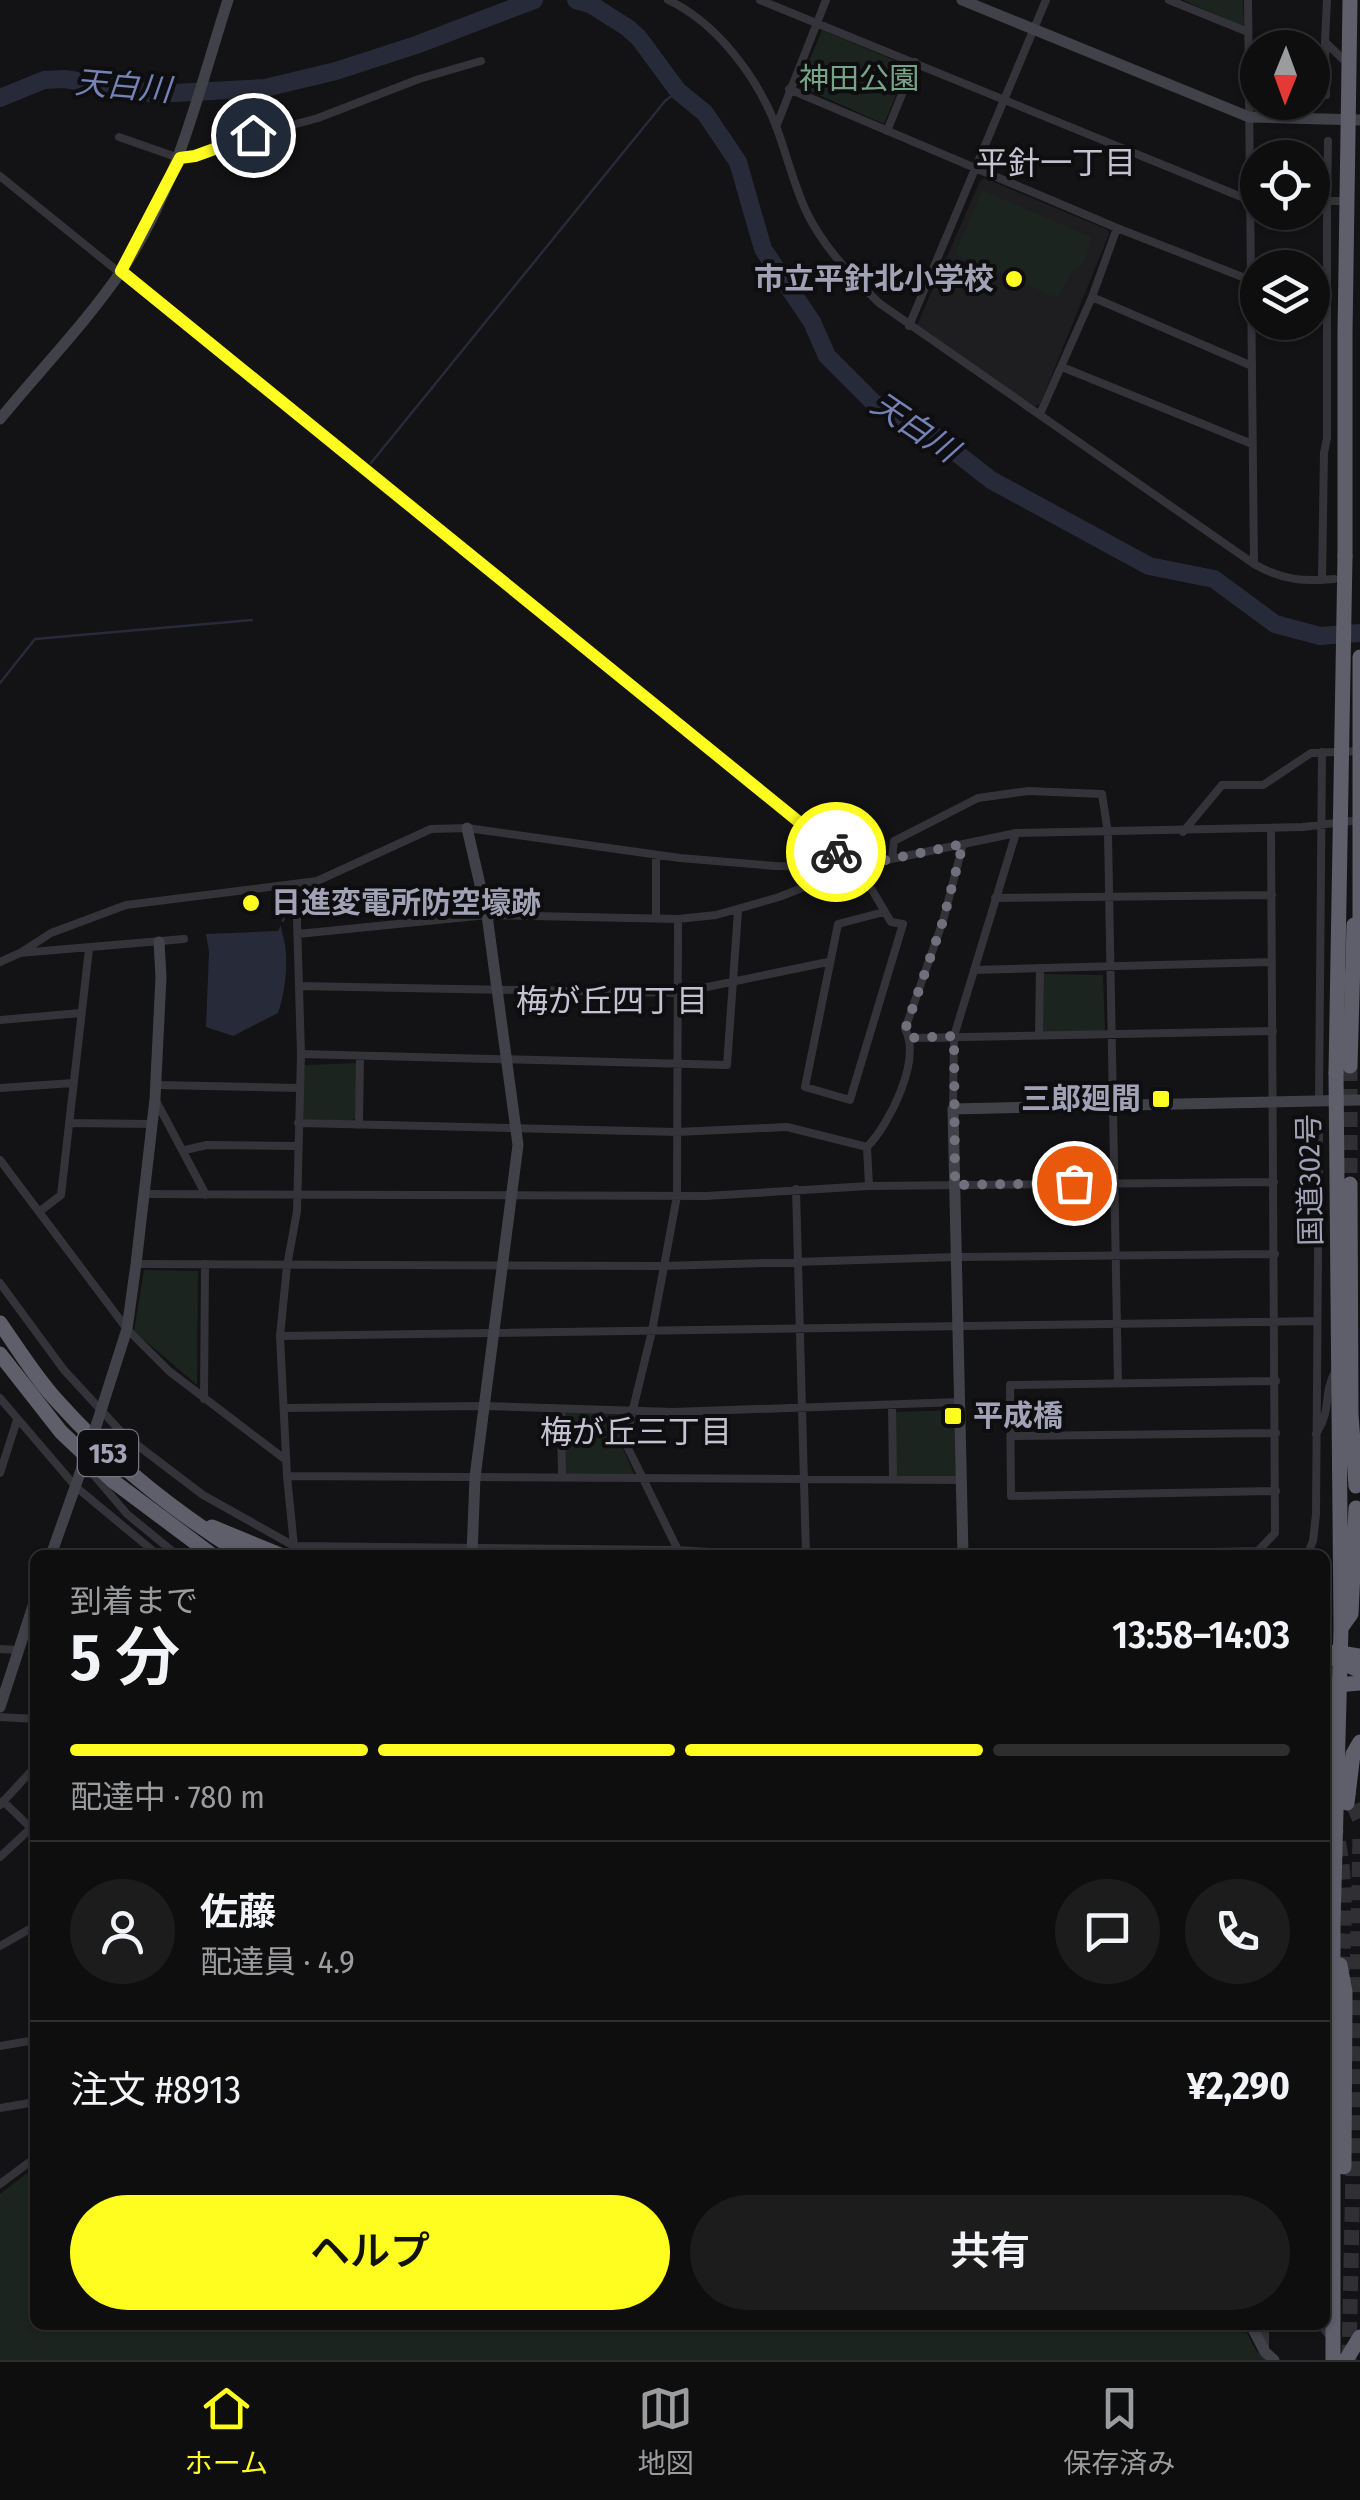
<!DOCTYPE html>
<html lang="ja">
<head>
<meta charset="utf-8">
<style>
  :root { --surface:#0e0e0f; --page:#1c1c1d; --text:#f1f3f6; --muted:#9b9c9e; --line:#2e2e2f; --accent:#fffc1f }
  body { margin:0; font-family:"Fira Sans Condensed","Noto Sans JP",sans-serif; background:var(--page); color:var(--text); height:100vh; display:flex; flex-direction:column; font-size:38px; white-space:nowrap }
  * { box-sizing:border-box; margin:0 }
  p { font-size:32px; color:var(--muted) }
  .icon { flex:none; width:55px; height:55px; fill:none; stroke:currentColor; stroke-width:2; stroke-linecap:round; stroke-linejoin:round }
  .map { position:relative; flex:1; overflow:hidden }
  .drawer { position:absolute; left:30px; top:1550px; width:1300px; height:780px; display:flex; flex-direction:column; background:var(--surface); border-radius:15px; box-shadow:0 2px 8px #0004,0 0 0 2px var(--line) }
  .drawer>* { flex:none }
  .needle { width:65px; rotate:181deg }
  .controls { position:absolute; left:1240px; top:30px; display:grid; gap:20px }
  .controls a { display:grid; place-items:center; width:90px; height:90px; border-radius:50%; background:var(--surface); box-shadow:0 2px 8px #0004,0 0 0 2px var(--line); font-size:50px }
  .pin { position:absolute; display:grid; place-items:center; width:85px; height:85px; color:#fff; margin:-42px; border:5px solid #fff; border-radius:50%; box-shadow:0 2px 10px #0007 }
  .courier { position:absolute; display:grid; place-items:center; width:100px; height:100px; margin:-50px; border:8px solid #fffc1f; border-radius:50%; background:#fff; color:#222; box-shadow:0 2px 12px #0007 }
  .headline em { font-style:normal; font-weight:600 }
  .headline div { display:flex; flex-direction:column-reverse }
  .headline { display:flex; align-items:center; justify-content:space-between; height:170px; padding:0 40px }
  h1 { font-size:65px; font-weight:600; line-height:75px }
  .bar { display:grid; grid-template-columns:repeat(4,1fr); gap:15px 10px; align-content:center; height:120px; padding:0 40px }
  .bar i { height:12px; border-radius:8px; background:var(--line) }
  .bar .on { background:var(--accent) }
  .bar p { grid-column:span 4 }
  .line { display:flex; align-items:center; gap:25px; padding:0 40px; border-top:2px solid var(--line) }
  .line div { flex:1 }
  .round { display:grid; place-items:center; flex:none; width:105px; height:105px; border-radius:52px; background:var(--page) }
  .cta { display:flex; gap:20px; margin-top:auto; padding:20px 40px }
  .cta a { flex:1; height:115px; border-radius:60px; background:var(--accent); color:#111; font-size:40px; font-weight:600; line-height:115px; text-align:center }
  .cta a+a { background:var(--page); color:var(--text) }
  .menu { display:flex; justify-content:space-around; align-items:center; height:140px; border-top:2px solid var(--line); background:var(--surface); font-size:28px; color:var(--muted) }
  .menu a { display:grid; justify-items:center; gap:5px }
  .menu .on { color:var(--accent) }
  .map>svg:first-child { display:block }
  .built { fill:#1e1e21 }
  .green { fill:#1c241f }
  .water { fill:#272b39 }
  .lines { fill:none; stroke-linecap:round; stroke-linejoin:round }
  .stream { stroke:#272b39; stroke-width:2.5 }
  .river { stroke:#272b39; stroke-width:18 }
  .highway-tunnel { stroke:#302f34; stroke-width:15; stroke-dasharray:15 8; stroke-linecap:butt }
  .street { stroke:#343339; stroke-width:8 }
  .secondary { stroke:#414149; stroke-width:11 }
  .highway { stroke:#5f5e6b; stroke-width:15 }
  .secondary-bridge { stroke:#414149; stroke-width:11 }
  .highway-bridge { stroke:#5f5e6b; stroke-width:15 }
  .done { stroke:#70707d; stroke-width:10; stroke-dasharray:0 18 }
  .route { stroke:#fffc1f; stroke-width:12 }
  .poi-dot { fill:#fffc1f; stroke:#0e0d0f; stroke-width:4 }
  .labels { text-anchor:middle; stroke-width:8; stroke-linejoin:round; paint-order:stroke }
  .shield { fill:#0e0d0f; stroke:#767584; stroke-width:2.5 }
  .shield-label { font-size:28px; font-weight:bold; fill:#a2a2b6 }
  .park-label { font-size:30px; fill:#77a388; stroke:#0e0d0f }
  .poi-label { font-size:30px; font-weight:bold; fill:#a2a2b6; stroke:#0e0d0f; text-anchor:end }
  .street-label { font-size:30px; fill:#a2a2b6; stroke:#0e0d0f }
  .water-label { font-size:32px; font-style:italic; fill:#7582b5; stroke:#0e0d0f }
  .neighbourhood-label { font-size:32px; fill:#c4c3d1; stroke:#0e0d0f }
</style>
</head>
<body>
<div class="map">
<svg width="1360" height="2360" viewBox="0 0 1360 2360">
  <rect width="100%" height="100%" fill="#131214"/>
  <path class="built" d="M984,178L1108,230L1109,234L1040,404L1034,406L917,325L980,181Z"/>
  <path class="green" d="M1183,0H1243L1244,27Z
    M822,30L908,66L884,124L799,86Z
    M982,190L1091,237L1085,261L1072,272L1057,298L955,254Z
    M1042,974L1103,975L1105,1031L1043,1033Z
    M358,1063L357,1117L351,1121L305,1119L301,1115L305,1065Z
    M144,1270L198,1271L197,1385L134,1331Z
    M955,1410L957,1477L895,1478V1412Z
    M563,1412L624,1415L626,1417L620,1442L636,1478L564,1476Z
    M35,2167V2325H1243L1255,2349L1266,2360H0V2194Z"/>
  <path class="water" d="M281,925C281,930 283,935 284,940C289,961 285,993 278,1013L233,1036L206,1027L209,952L206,934L278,931Z"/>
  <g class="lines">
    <path class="stream" d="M371,463L665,101L678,91
      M0,683L35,639L252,620
      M283,921L288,899"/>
    <path class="river" d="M576,0L590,4L628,28L639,38L678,91L705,113L738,162L763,249L812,322L827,356L874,403L936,437L991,480L1149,566L1214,579L1275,624L1320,636L1360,633
      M0,98L44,80L65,79L157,94L265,88L336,71L416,45L534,0"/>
    <path class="highway-tunnel" d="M1350,1066V1184
      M1325,1742L1360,1820
      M1325,1798C1349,1855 1345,1915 1342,1976
      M1325,2165L1326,2134
      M1325,2183L1326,2212
      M1349,2360L1360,1834"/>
    <path class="street" d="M668,0C717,23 757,77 776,126C787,155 794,186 807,213C824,248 852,276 879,303L1254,564C1282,580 1303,582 1334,579
      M760,0L1249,200
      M1169,0L1248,32
      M1248,0L1254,564
      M1327,0L1325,42L1347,63
      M1325,42L1326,95
      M789,89L1117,228L1258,283
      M776,127L826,0
      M887,131L915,62
      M119,137L179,158L195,156L222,144L318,118L419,79L481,61
      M0,176L848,862L858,866L891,922L903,924L850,1100L805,1087L838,924L884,912
      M1327,201L1328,141
      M1092,297L1252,366
      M909,326L1046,0
      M1062,367L1252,444
      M1040,414L1092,297L1117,228
      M1322,580L1324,453L1327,438V201H1347
      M1183,832L1222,785H1263L1311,753L1360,751
      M656,855V918
      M892,858L894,841L978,798L1028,791L1102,794L1108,833L1118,1383
      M995,898L1272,895
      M678,919L677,1196L652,1331L625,1442L678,1550
      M298,934L487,915L678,919L716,915L779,897L858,866L1016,833L1303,827L1360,820
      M20,953L51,933L126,905L317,881L431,829L467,828L680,858L775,866L825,867L848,862
      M0,962L20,953L184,939
      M974,970L1272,962
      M299,986L678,993L828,962
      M0,1020L81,1013
      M1039,1036L1040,968
      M910,1038L1273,1031
      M301,1054L727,1065L738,911
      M156,1085L299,1088
      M0,1088L73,1083
      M155,1099L206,1195
      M1319,1101L1322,752
      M953,1109L954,1036L1016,833
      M69,1123L152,1124
      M298,1123L677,1132L787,1127L867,1147
      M359,1125L360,1056
      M185,1150L207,1145L297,1146
      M0,1160L127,1329L169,1371L286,1460
      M869,1186L867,1147C889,1125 922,1060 905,1029L943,921L963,844
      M796,1189L806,1555
      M144,1194L706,1196L869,1186L1274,1182
      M39,1212L61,1195L89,949
      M136,1264L663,1266L956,1257L1275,1254
      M0,1283L64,1370L124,1435L203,1495L294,1546L678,1550L758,1555
      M280,1336L1316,1321
      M1276,1381L1010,1385L1011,1496L1276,1491
      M0,1398L76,1487L158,1555
      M204,1399L205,1264
      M892,1405L893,1479
      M284,1408L484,1406L673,1412L959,1402
      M561,1409L562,1478
      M1316,1434C1333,1408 1322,1394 1336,1370
      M1011,1436L1276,1433
      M81,1460L127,1514L177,1555
      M0,1473L17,1420
      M287,1476L961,1480
      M294,1546L287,1476L280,1336L287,1266L297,1211L301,1054L296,886
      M1065,1555L1258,1551L1275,1533L1271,828
      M1307,1555L1313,1541L1316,1514L1319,1124
      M0,1649L18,1650
      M0,1717L35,1719
      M3,1801L35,1832
      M0,1805L35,1767
      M0,1857L31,1828
      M0,1946L35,1926
      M0,2046L35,2040
      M0,2108L35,2102
      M0,2184L35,2158
      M1321,2325L1331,2338
      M1265,2347V2325"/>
    <path class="secondary" d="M962,0L1249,117L1360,120
      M0,419C40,370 86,323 122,270C177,189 198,92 228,0
      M467,828L487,915L518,1145L475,1477L472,1555
      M97,1423L127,1329L136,1264L155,1099L161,977L159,942
      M51,1555L79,1476
      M963,1555L953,1109L1360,1100
      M0,1707L35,1600
      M1251,2325L1265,2352L1274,2360"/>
    <path class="highway" d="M1345,556V334L1350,0
      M1350,1066L1354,925
      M1350,1184L1351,1414L1356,1486
      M0,1323C19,1350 37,1380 60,1404C114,1464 176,1513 244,1555
      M0,1354L61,1432L113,1481L212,1555
      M212,1527L280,1555
      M1341,1628L1351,1614L1356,1508
      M1334,1652L1360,1656
      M1325,1654L1360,1671
      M1325,1686L1360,1683
      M1325,1709L1329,1714L1330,1739
      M1347,1803L1353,1754L1360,1742
      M1340,1965L1345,1992L1344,2167
      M1333,2360V1923L1341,1628L1336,1073
      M1346,2360L1360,2337"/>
    <path class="secondary-bridge" d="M79,1476L97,1423"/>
    <path class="highway-bridge" d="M1360,657V941
      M1336,1073L1345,556"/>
  </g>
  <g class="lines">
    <path class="done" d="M836,852L858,866L963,844L943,921L905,1030L910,1038L954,1036L955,1185L1074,1183"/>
    <path class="route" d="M253,135L195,156L180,158L121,271L836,852"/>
  </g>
  <g class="poi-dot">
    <circle cx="1014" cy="279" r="10"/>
    <circle cx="251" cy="903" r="10"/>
    <rect x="1151" y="1089" width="20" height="20" rx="5"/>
    <rect x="943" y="1406" width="20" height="20" rx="5"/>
  </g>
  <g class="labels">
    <rect class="shield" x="78" y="1430" width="60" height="46" rx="8"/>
    <g class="shield-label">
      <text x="108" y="1463">153</text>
    </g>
    <g class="park-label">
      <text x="859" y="89">神田公園</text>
    </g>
    <g class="poi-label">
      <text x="994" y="289">市立平針北小学校</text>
      <text x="271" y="913" text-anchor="start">日進変電所防空壕跡</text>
      <text x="1141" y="1109">三郎廻間</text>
      <text x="973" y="1426" text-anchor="start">平成橋</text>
    </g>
    <g class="street-label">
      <text transform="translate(1310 1180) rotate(-91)" y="10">国道302号</text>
    </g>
    <g class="water-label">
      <text transform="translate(123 86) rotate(5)" y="11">天白川</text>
      <text transform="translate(915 427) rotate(34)" y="11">天白川</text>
    </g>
    <g class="neighbourhood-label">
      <text x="1056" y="174">平針一丁目</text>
      <text x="612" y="1012">梅が丘四丁目</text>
      <text x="636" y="1443">梅が丘三丁目</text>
    </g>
  </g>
</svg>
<div class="controls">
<a><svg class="needle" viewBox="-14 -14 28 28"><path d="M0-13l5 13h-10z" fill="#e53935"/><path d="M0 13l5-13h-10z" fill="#9b9c9e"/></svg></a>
<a><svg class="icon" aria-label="locate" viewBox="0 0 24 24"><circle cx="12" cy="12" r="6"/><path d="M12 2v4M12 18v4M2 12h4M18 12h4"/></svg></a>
<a><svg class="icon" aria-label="layers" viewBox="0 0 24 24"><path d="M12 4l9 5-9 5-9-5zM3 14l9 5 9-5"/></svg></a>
</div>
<div class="pin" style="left:1074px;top:1183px;background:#ea580c"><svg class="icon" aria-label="bag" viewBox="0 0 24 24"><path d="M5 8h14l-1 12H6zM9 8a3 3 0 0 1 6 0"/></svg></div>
<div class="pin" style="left:253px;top:135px;background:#1f2937"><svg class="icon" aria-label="home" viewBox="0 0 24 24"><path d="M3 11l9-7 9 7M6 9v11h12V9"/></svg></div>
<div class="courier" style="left:836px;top:852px"><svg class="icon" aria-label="bike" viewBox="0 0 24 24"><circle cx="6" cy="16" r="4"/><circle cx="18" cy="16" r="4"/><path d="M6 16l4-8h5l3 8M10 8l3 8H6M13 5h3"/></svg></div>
<section class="drawer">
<div class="headline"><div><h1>5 分</h1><p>到着まで</p></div><em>13:58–14:03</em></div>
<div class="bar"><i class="on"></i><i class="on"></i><i class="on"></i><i></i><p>配達中 · 780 m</p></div>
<div class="line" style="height:180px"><a class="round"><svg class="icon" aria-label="person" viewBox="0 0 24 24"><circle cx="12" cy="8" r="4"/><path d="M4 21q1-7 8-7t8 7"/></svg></a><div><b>佐藤</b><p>配達員 · 4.9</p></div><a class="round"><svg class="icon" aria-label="chat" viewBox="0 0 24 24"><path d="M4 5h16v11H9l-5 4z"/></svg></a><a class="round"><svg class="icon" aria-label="phone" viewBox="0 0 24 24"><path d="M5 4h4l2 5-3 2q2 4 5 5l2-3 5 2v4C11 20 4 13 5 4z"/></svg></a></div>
<div class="line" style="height:130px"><div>注文 #8913</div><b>¥2,290</b></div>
<div class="cta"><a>ヘルプ</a><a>共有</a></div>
</section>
</div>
<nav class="menu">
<a class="on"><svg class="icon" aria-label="home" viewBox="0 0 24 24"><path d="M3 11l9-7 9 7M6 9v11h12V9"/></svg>ホーム</a>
<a><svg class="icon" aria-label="map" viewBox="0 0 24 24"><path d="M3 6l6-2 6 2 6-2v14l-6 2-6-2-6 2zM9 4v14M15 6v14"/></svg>地図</a>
<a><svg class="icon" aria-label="saved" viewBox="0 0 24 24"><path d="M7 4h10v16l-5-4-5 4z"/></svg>保存済み</a>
</nav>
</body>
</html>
